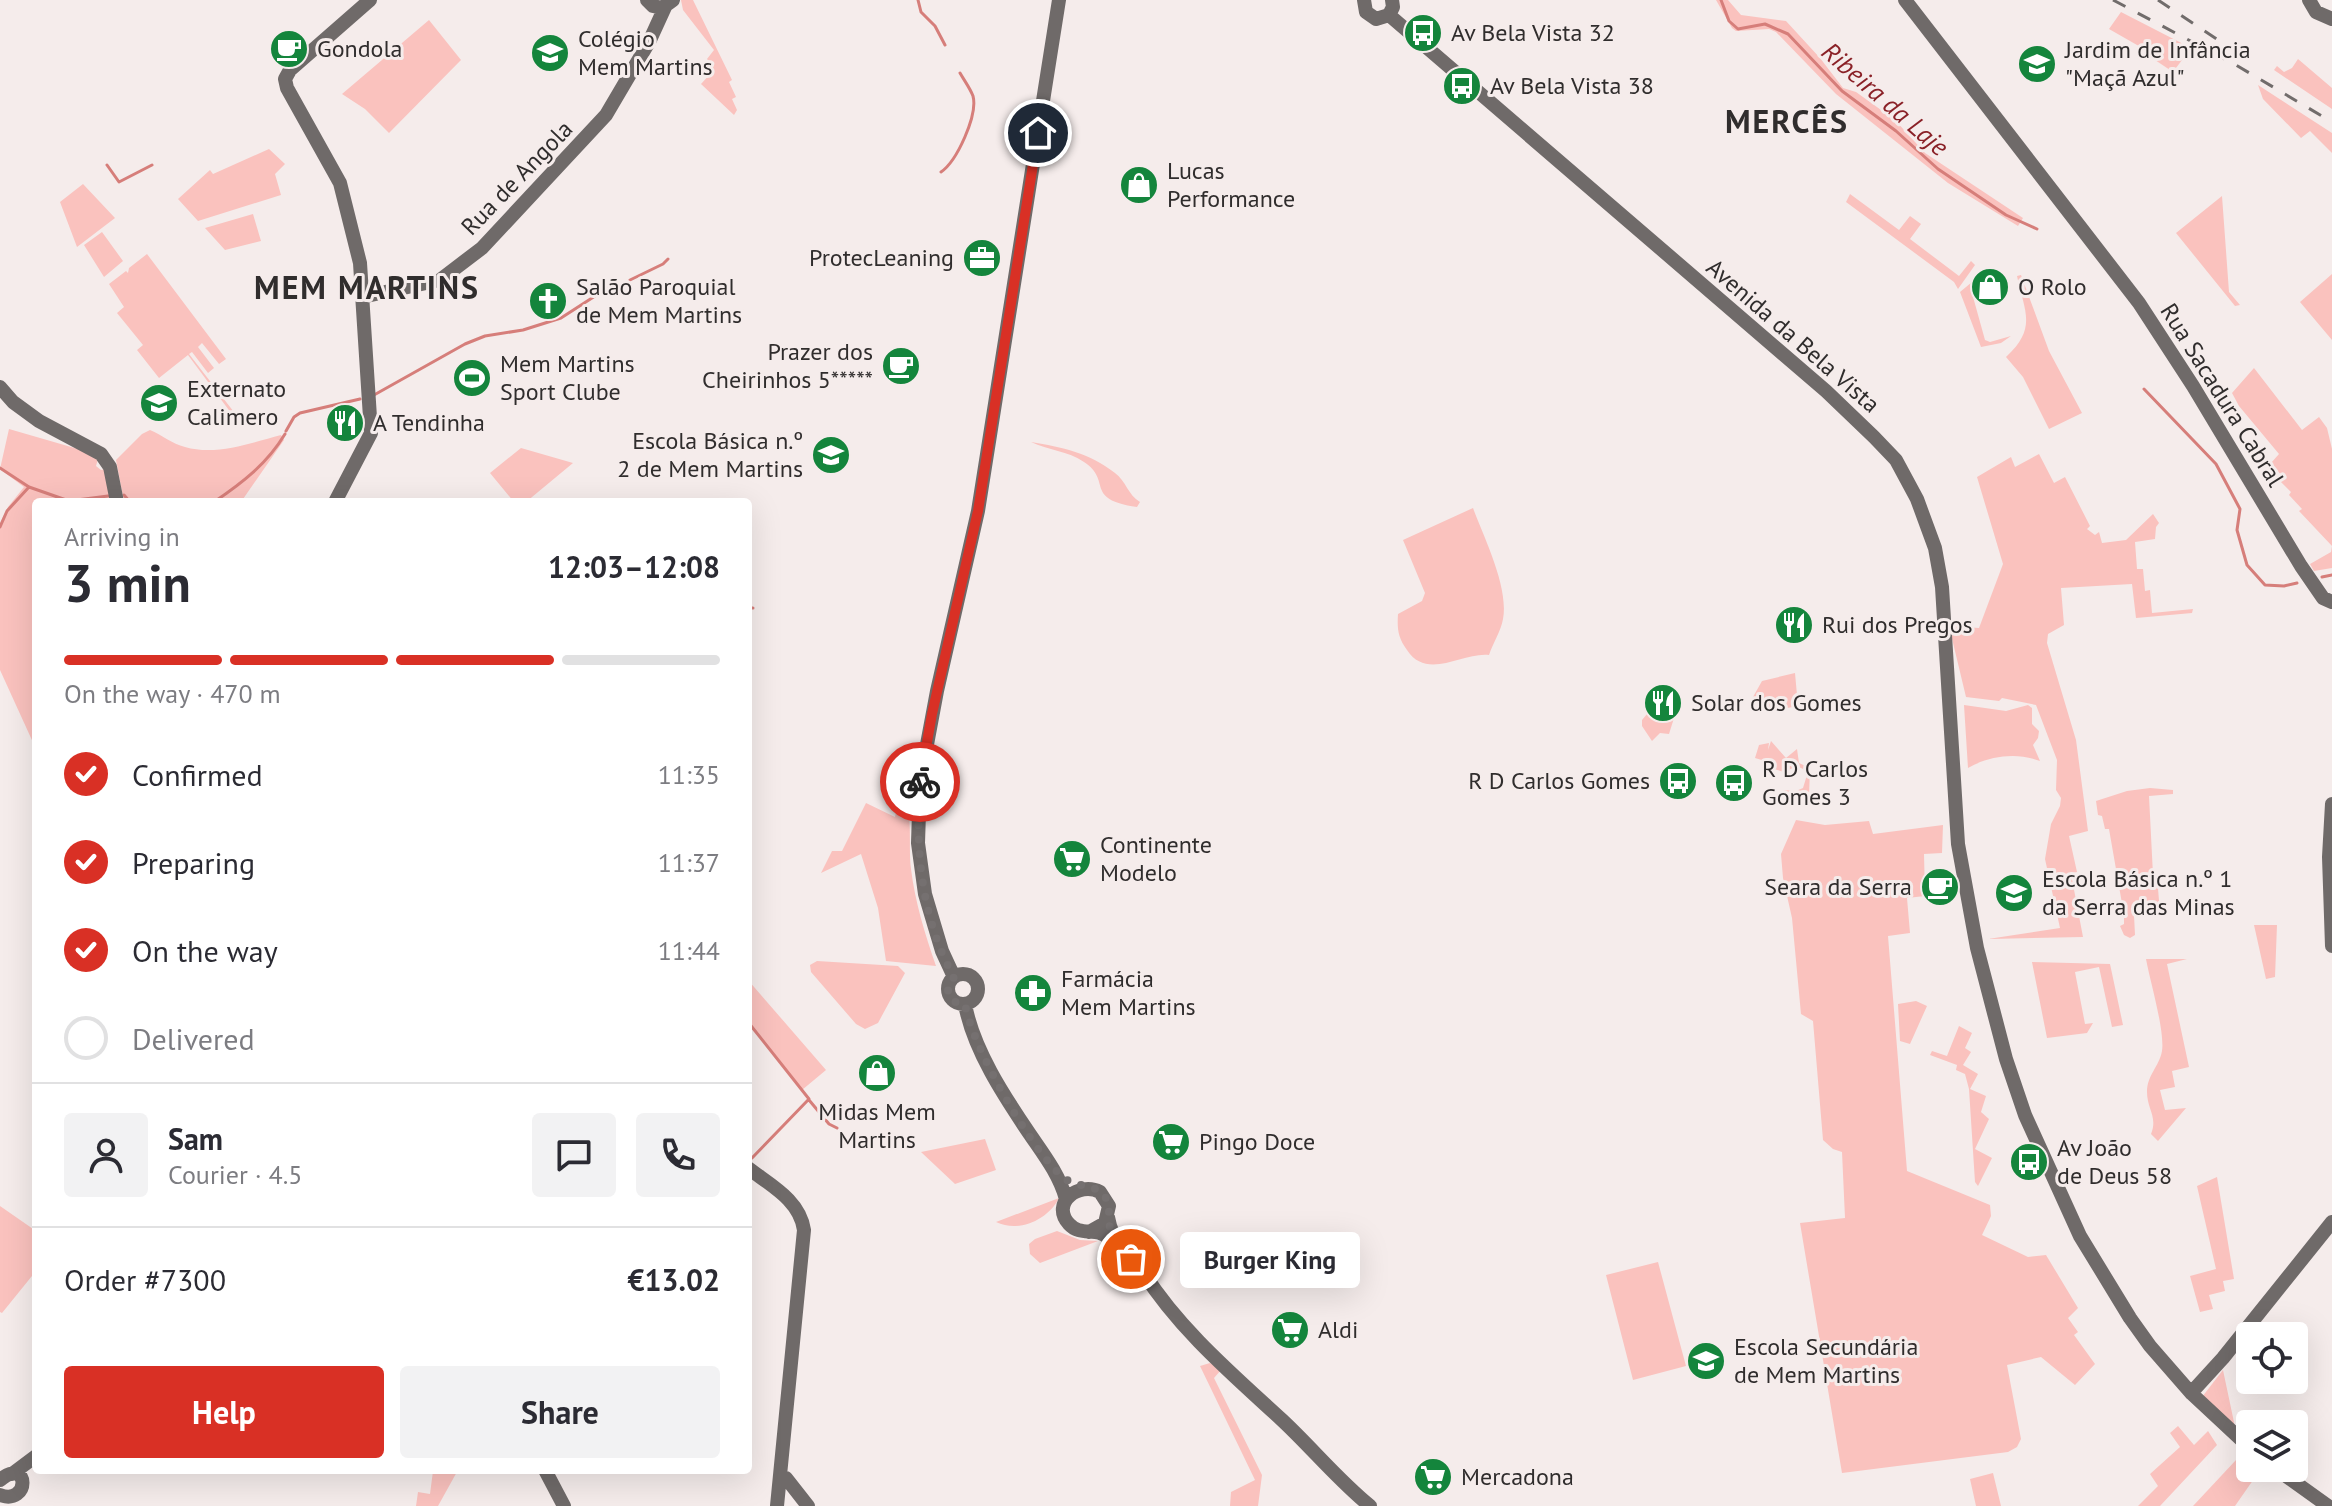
<!DOCTYPE html>
<html lang="en">
<head>
<meta charset="utf-8">
<style>
  :root { --surface:#fff; --page:#f2f2f3; --text:#2b2b33; --muted:#7c7c81; --line:#e1e1e2; --accent:#d93025 }
  body { margin:0; font-family:"PT Sans",sans-serif; background:var(--page); color:var(--text); height:100vh; display:flex; flex-direction:column; font-size:30px; white-space:nowrap }
  * { box-sizing:border-box; margin:0 }
  p { font-size:26px; color:var(--muted) }
  .icon { flex:none; width:44px; height:44px; fill:none; stroke:currentColor; stroke-width:2; stroke-linecap:round; stroke-linejoin:round }
  .map { position:relative; flex:1; overflow:hidden }
  .panel { position:absolute; left:32px; top:498px; width:720px; height:976px; display:flex; flex-direction:column; background:var(--surface); border-radius:8px; box-shadow:0 8px 32px #0002 }
  .panel>* { flex:none }
  .fabs { position:absolute; left:2236px; top:1322px; display:grid; gap:16px }
  .fabs a { display:grid; place-items:center; width:72px; height:72px; border-radius:8px; background:var(--surface); box-shadow:0 8px 32px #0002; font-size:40px }
  .pin { position:absolute; display:grid; place-items:center; width:68px; height:68px; color:#fff; margin:-34px; border:4px solid #fff; border-radius:50%; box-shadow:0 2px 8px #0007 }
  .courier { position:absolute; display:grid; place-items:center; width:80px; height:80px; margin:-40px; border:6px solid #d93025; border-radius:50%; background:#fff; color:#222; box-shadow:0 2px 10px #0007 }
  .bubble { position:absolute; height:56px; border-radius:8px; background:var(--surface); box-shadow:0 8px 32px #0002; font-size:26px; font-weight:700; line-height:56px; text-align:center }
  .summary em { font-style:normal; font-weight:700 }
  .summary div { display:flex; flex-direction:column-reverse }
  .summary { display:flex; align-items:center; justify-content:space-between; height:136px; padding:0 32px }
  h1 { font-size:52px; font-weight:700; line-height:60px }
  .bar { display:grid; grid-template-columns:repeat(4,1fr); gap:12px 8px; align-content:center; height:96px; padding:0 32px }
  .bar i { height:10px; border-radius:6px; background:var(--line) }
  .bar .active { background:var(--accent) }
  .bar p { grid-column:span 4 }
  .line { display:flex; align-items:center; gap:20px; padding:0 32px; border-top:2px solid var(--line) }
  .line div { flex:1 }
  .round { display:grid; place-items:center; flex:none; width:84px; height:84px; border-radius:8px; background:var(--page) }
  ol { padding:0 32px; list-style:none }
  li { display:flex; align-items:center; gap:24px; height:88px }
  li p { margin-inline-start:auto }
  li .icon { padding:8px; border-radius:50%; background:var(--accent); color:#fff; stroke-width:4 }
  li:last-child { color:var(--muted) }
  li i { width:44px; height:44px; border:4px solid var(--line); border-radius:50% }
  .action { display:flex; gap:16px; margin-top:auto; padding:16px 32px }
  .action a { flex:1; height:92px; border-radius:8px; background:var(--accent); color:#fff; font-size:32px; font-weight:700; line-height:92px; text-align:center }
  .action a+a { background:var(--page); color:var(--text) }
  .map>svg:first-child { display:block }
  .green { fill:#fac2be }
  .lines { fill:none; stroke-linecap:round; stroke-linejoin:round }
  .stream { stroke:#d67e7a; stroke-width:3 }
  .secondary { stroke:#6f6a69; stroke-width:14 }
  .rail { stroke:#716c6b; stroke-width:3; stroke-dasharray:14 14; stroke-linecap:butt }
  .done { stroke:#757070; stroke-width:8; stroke-dasharray:0 14.4 }
  .route { stroke:#d93025; stroke-width:10 }
  .labels { text-anchor:middle; stroke-width:6; stroke-linejoin:round; paint-order:stroke }
  .poi-label { font-size:24px; fill:#302d2d; stroke:#f5eceb; text-anchor:start }
  .street-label { font-size:24px; fill:#302d2d; stroke:#f5eceb }
  .water-label { font-size:26px; font-style:italic; fill:#8a2127; stroke:#f5eceb }
  .district-label { font-size:32px; font-weight:bold; letter-spacing:2px; fill:#302d2d; stroke:#f5eceb }
</style>
</head>
<body>
<div class="map">
<svg width="2332" height="1506" viewBox="0 0 2332 1506">
  <rect width="100%" height="100%" fill="#f5eceb"/>
  <path class="green" d="M681,0H693L732,80L729,82L736,97L732,99L737,110L734,115L701,84L711,73L712,65L707,59L714,50L683,10Z
    M1716,0H1728L1741,15L1786,21L1820,58L1843,88L1856,92L1895,120L1925,153L2023,218L2018,226L1948,183L1836,94L1776,32L1769,29L1736,31L1732,28Z
    M2121,12L2191,48L2173,72L2143,52L2144,49L2109,29Z
    M429,20L461,60L389,133L365,109L342,94Z
    M2298,59L2332,88V109L2274,70L2277,66L2284,72L2292,68Z
    M2258,85L2332,133V153L2310,131L2301,138L2263,99Z
    M269,149L285,164L275,174L281,195L198,221L178,199L210,170L213,174Z
    M83,184L115,218L77,247L60,202Z
    M1850,194L1899,230L1910,216L1921,224L1910,239L1959,276L1971,261L1975,265L1958,289L1954,282L1846,202Z
    M2222,196L2229,292L2240,305L2235,306L2176,233Z
    M253,214L261,241L225,250L205,228Z
    M102,232L123,261L104,277L84,245Z
    M147,254L226,359L219,364L202,343L198,347L214,368L208,373L192,352L189,354L237,416L234,417L188,355L159,378L137,350L143,345L117,313L124,307L109,284L126,271L128,273L129,268Z
    M2332,274V340L2300,302Z
    M2021,275L2049,351L2082,413L2049,429L2023,377L2006,357C2037,328 2025,313 2017,276Z
    M1972,282L1970,286L1985,340L1990,342L2011,336L2001,343L1981,347L1960,292Z
    M2254,368L2302,430L2319,417L2327,428L2332,449V568L2314,571L2310,564L2331,552L2332,546L2299,511L2302,509L2289,495L2291,492L2279,480L2282,476L2271,463L2279,454L2239,406L2232,393Z
    M9,429L78,449L98,459L96,466L101,470L105,469L111,502H36V749L0,670V523L8,507L24,487L0,469Z
    M150,430C162,435 172,444 185,447C216,456 251,443 281,435L284,440L241,502H124L116,460L142,434Z
    M1031,442C1062,447 1090,453 1115,473C1126,481 1128,495 1140,502L1137,507C1083,499 1113,481 1084,462C1068,451 1048,450 1031,442Z
    M521,448L573,463L526,502H514L490,473Z
    M2039,454L2054,483L2065,477L2090,526L2087,529L2095,535L2099,532L2102,543L2126,540L2153,514L2159,523L2156,527L2155,539L2135,542L2137,569H2143L2145,591L2150,590L2152,613L2193,609L2192,613L2136,618L2132,584L2061,588L2064,625L2048,634L2047,643L2076,740L2088,831L2069,836L2077,872L2071,874L2083,937L1988,939L2060,928L2045,859L2051,824L2060,806L2061,798L2056,790L2057,760L2036,705L2002,698L1999,701L1966,697L1949,626L1979,628L2003,564L1977,477L2011,457L2015,467Z
    M1473,508C1484,538 1509,587 1503,619C1501,631 1493,643 1489,655C1463,652 1427,681 1407,650C1398,638 1397,629 1398,614L1422,601L1425,593L1403,540Z
    M1795,673L1798,706L1767,712L1761,709L1753,697L1762,681Z
    M1658,701L1674,718L1669,734L1660,733L1652,741L1642,726V720Z
    M1964,705L2006,711L2028,705L2032,708V724L2039,731L2038,738L2033,745L2040,761C2016,752 1989,756 1968,768Z
    M1771,741L1786,758L1797,749L1799,763L1810,768L1809,796L1800,800L1782,798L1783,790L1796,791L1803,788L1807,775L1803,769L1797,766L1784,772L1764,766L1765,761L1755,758L1759,745L1769,743L1768,750Z
    M2150,788L2173,790V794L2149,796L2153,875L2157,876L2160,913L2134,915L2135,935L2130,938L2124,935L2120,926L2124,924V915L2109,829H2105L2102,816L2098,815L2096,801L2127,791Z
    M901,789C914,810 908,844 911,869C915,902 925,934 936,966L886,961L878,908L861,854L821,873L832,851H842L866,803L895,817Z
    M1796,820L1825,825L1869,821L1873,834L1943,825L1942,853L1924,854L1925,896L1907,898L1910,933L1888,936L1907,1171L1990,1205L1991,1216L1982,1235L2028,1257L2046,1255L2078,1308L2068,1318L2078,1332L2074,1335L2095,1364L2075,1385L2041,1357L2007,1365L2021,1439L2017,1447L2008,1452L1842,1473L1800,1223L1845,1218L1842,1152L1833,1149L1823,1140L1813,1021L1801,1014L1792,918L1783,878L1781,854Z
    M2254,925H2277L2275,977L2266,979Z
    M2146,959H2187L2167,964L2189,1067L2172,1071L2175,1087L2160,1090L2165,1110L2186,1108L2158,1141L2151,1134C2158,1117 2147,1109 2147,1092C2147,1075 2159,1067 2162,1051C2165,1031 2150,981 2146,959Z
    M817,961L898,966L905,973L878,1023L865,1029L856,1024L811,972L810,965Z
    M2032,962L2110,964L2123,1025L2112,1027L2099,967L2075,972L2085,1024L2093,1023L2087,1033L2047,1038Z
    M748,980L826,1070L802,1090L748,1021Z
    M1916,1001L1927,1006L1910,1044L1900,1041L1898,1004Z
    M1959,1026L1972,1033L1965,1048L1971,1052L1963,1065L1978,1074L1970,1089L1986,1096L1981,1112L1989,1119L1975,1149L1992,1158L1978,1186L1975,1182L1969,1089L1965,1074L1956,1070L1957,1065L1930,1055L1932,1051L1947,1056Z
    M985,1139L996,1170L955,1184L921,1152Z
    M2217,1177L2234,1279L2223,1281L2225,1291L2209,1295L2213,1309L2200,1312L2190,1276L2216,1269L2197,1186Z
    M1059,1198C1048,1220 1019,1233 996,1222Z
    M0,1206L36,1231V1271L2,1313L0,1312Z
    M1057,1231L1080,1240L1098,1241L1040,1263L1030,1254L1029,1244L1035,1239Z
    M1658,1262L1686,1366L1633,1380L1606,1275Z
    M1210,1363L1221,1370L1214,1378L1262,1475L1258,1506H1230L1231,1492L1255,1480L1200,1366Z
    M2223,1370L2235,1427L2202,1397Z
    M2178,1426L2194,1445L2208,1431L2217,1445L2160,1506H2138L2158,1486L2150,1474L2180,1447L2170,1433Z
    M2244,1458L2250,1462V1468H2256L2258,1473L2235,1506H2193L2236,1460Z
    M428,1470H458L438,1506H416L418,1492L430,1494L433,1471Z
    M1993,1473L2001,1506H1976L1970,1479Z"/>
  <g class="lines">
    <path class="stream" d="M918,0L921,12L935,26L945,45
      M1721,0L1729,21L1738,29L1765,24L1788,34L1842,91L1896,131L1938,169L2006,215L2037,229
      M107,165L119,182L152,165
      M941,172C957,161 978,115 973,96C970,88 964,80 960,73
      M630,280L663,264L668,259
      M2144,389L2216,464L2240,509L2237,530L2247,565L2265,585L2284,586L2297,583
      M374,395L465,344L485,336L523,330L561,318L609,287
      M286,431L294,417L300,413L360,399
      M0,468L29,487L69,501L108,496
      M124,495L130,502
      M214,502C242,483 267,464 285,434
      M0,527L7,511L29,487
      M2322,577L2332,575
      M748,608H753
      M748,1022L809,1099L752,1158
      M809,1100L829,1124L837,1128"/>
    <path class="secondary" d="M647,0L653,6L662,8L673,0
      M1364,0L1366,12L1376,19L1389,15L1393,7L1392,0
      M1905,0L2139,303L2193,386L2301,566L2323,598L2332,602
      M2309,0L2316,12L2332,19
      M1389,15L1826,391L1874,437L1896,460L1917,499L1935,548L1942,587L1958,844L1977,948L2006,1059L2025,1115L2080,1236L2130,1318L2150,1346L2191,1393L2250,1448
      M362,297L440,280L482,248L606,115L649,42L665,7
      M0,387L13,402L39,421L101,454L110,467L117,502
      M335,502L371,433L360,263L340,183L287,88L285,79L290,70L370,0
      M2332,804L2329,857L2332,946
      M948 989a15 15 0 1 1 30 0a15 15 0 1 1-30 0Z
      M954,977L942,951L925,894L918,843L920,782L937,691L978,511L1059,0
      M965,1004C973,1049 1004,1096 1029,1133C1044,1155 1059,1174 1066,1199
      M748,1168C770,1185 800,1200 804,1230L777,1506
      M1108,1217C1112,1242 1131,1261 1150,1278
      M1089,1232L1105,1223L1109,1206L1100,1192C1079,1181 1050,1203 1069,1224C1078,1234 1089,1230 1100,1233C1106,1235 1112,1240 1117,1244
      M1143,1272C1179,1329 1232,1374 1282,1420C1312,1448 1338,1480 1370,1506
      M2191,1393L2223,1358L2332,1222
      M2275,1468L2328,1506
      M545,1470L564,1506
      M12,1474L36,1456
      M781,1476L786,1478L808,1506
      M0,1480C30,1456 30,1506 0,1495"/>
    <path class="rail" d="M2113,0L2236,65L2332,122
      M2158,0L2248,60"/>
  </g>
  <g class="lines">
    <path class="done" d="M920,782C915,847 921,919 954,977L948,986C947,997 953,1004 965,1004C972,1046 1031,1151 1064,1178C1076,1187 1093,1184 1103,1194C1113,1205 1106,1222 1112,1235C1116,1244 1125,1251 1131,1259"/>
    <path class="route" d="M920,782L932,714L978,511L1038,133"/>
  </g>
  <defs>
    <g id="bus-disc" transform="scale(2)"><circle r="9.5" fill="#14853c" stroke="#f5eceb"/><path d="M-5-6H5V4H4V6H2V4H-2V6H-4V4H-5ZM-3.5-4V0h7V-4ZM-3.5 1.2v1.5H-2V1.2ZM2 1.2v1.5H3.5V1.2Z" fill="#fff"/></g>
    <g id="cafe-disc" transform="scale(2)"><circle r="9.5" fill="#14853c" stroke="#f5eceb"/><path d="M-5.5-4.5H6V0H3Q3 3.5 0 3.5H-2.5Q-5.5 3.5-5.5 0ZM3-3.2v2h1.7v-2ZM-6 4.5H4V6H-6Z" fill="#fff"/></g>
    <g id="school-disc" transform="scale(2)"><circle r="9.5" fill="#14853c" stroke="#f5eceb"/><path d="M0-5L7-2L0 1L-7-2ZM-4 1L0 2.5L4 1V4Q0 6-4 4Z" fill="#fff"/></g>
    <g id="shop-disc" transform="scale(2)"><circle r="9.5" fill="#14853c" stroke="#f5eceb"/><path d="M-5-2.5h2.3a2.7 3.5 0 0 1 5.4 0H5L5.5 6h-11ZM-1.5-2.5h3a1.5 2.3 0 0 0-3 0Z" fill="#fff"/></g>
    <g id="office-disc" transform="scale(2)"><circle r="9.5" fill="#14853c" stroke="#f5eceb"/><path d="M-6-3h4V-5.5h4V-3h4V5H-6ZM-1-4.5V-3h2v-1.5ZM-6 0V1H6V0Z" fill="#fff"/></g>
    <g id="church-disc" transform="scale(2)"><circle r="9.5" fill="#14853c" stroke="#f5eceb"/><path d="M-1.2-6h2.4v3.5h3.3v2.4h-3.3V6h-2.4V-.1h-3.3v-2.4h3.3Z" fill="#fff"/></g>
    <g id="stadium-disc" transform="scale(2)"><circle r="9.5" fill="#14853c" stroke="#f5eceb"/><path d="M0-5a6.5 5 0 1 0 0 10a6.5 5 0 1 0 0-10ZM-3.5-1.8h7v3.6h-7Z" fill="#fff"/></g>
    <g id="restaurant-disc" transform="scale(2)"><circle r="9.5" fill="#14853c" stroke="#f5eceb"/><path d="M-5-6h1v4h1v-4h1v4h1v-4h1v5L-1.5 .5V6h-2V.5L-5-1ZM5-6V6H3V1.5H1.5Q1.5-4 5-6Z" fill="#fff"/></g>
    <g id="supermarket-disc" transform="scale(2)"><circle r="9.5" fill="#14853c" stroke="#f5eceb"/><path d="M-6-5.5h2.5l.6 2H6L4.5 2H-2.5L-4.4-4H-6ZM-1.5 3.2a1.3 1.3 0 1 0 .1 0ZM3 3.2a1.3 1.3 0 1 0 .1 0Z" fill="#fff"/></g>
    <g id="pharmacy-disc" transform="scale(2)"><circle r="9.5" fill="#14853c" stroke="#f5eceb"/><path d="M-2-6h4v4h4v4h-4v4h-4v-4h-4v-4h4Z" fill="#fff"/></g>
  </defs>
  <g fill-rule="evenodd">
    <use href="#bus-disc" x="1423" y="33"/>
    <use href="#cafe-disc" x="289" y="49"/>
    <use href="#school-disc" x="550" y="53"/>
    <use href="#school-disc" x="2037" y="64"/>
    <use href="#bus-disc" x="1462" y="86"/>
    <use href="#shop-disc" x="1139" y="185"/>
    <use href="#office-disc" x="982" y="258"/>
    <use href="#shop-disc" x="1990" y="287"/>
    <use href="#church-disc" x="548" y="301"/>
    <use href="#cafe-disc" x="901" y="366"/>
    <use href="#stadium-disc" x="472" y="378"/>
    <use href="#school-disc" x="159" y="403"/>
    <use href="#restaurant-disc" x="345" y="423"/>
    <use href="#school-disc" x="831" y="455"/>
    <use href="#restaurant-disc" x="1794" y="625"/>
    <use href="#restaurant-disc" x="1663" y="703"/>
    <use href="#bus-disc" x="1678" y="781"/>
    <use href="#bus-disc" x="1734" y="783"/>
    <use href="#supermarket-disc" x="1072" y="859"/>
    <use href="#cafe-disc" x="1940" y="887"/>
    <use href="#school-disc" x="2014" y="893"/>
    <use href="#pharmacy-disc" x="1033" y="993"/>
    <use href="#shop-disc" x="877" y="1073"/>
    <use href="#supermarket-disc" x="1171" y="1142"/>
    <use href="#bus-disc" x="2029" y="1162"/>
    <use href="#supermarket-disc" x="1290" y="1330"/>
    <use href="#school-disc" x="1706" y="1361"/>
    <use href="#supermarket-disc" x="1433" y="1477"/>
  </g>
  <g class="labels">
    <g class="poi-label">
      <text x="1451" y="41">Av Bela Vista 32</text>
      <text x="578" y="47">Colégio<tspan x="578" dy="28">Mem Martins</tspan></text>
      <text x="317" y="57">Gondola</text>
      <text x="2065" y="58">Jardim de Infância<tspan x="2065" dy="28">"Maçã Azul"</tspan></text>
      <text x="1490" y="94">Av Bela Vista 38</text>
      <text x="1167" y="179">Lucas<tspan x="1167" dy="28">Performance</tspan></text>
      <text x="954" y="266" text-anchor="end">ProtecLeaning</text>
      <text x="576" y="295">Salão Paroquial<tspan x="576" dy="28">de Mem Martins</tspan></text>
      <text x="2018" y="295">O Rolo</text>
      <text x="873" y="360" text-anchor="end">Prazer dos<tspan x="873" dy="28">Cheirinhos 5*****</tspan></text>
      <text x="500" y="372">Mem Martins<tspan x="500" dy="28">Sport Clube</tspan></text>
      <text x="187" y="397">Externato<tspan x="187" dy="28">Calimero</tspan></text>
      <text x="373" y="431">A Tendinha</text>
      <text x="803" y="449" text-anchor="end">Escola Básica n.º<tspan x="803" dy="28">2 de Mem Martins</tspan></text>
      <text x="1822" y="633">Rui dos Pregos</text>
      <text x="1691" y="711">Solar dos Gomes</text>
      <text x="1762" y="777">R D Carlos<tspan x="1762" dy="28">Gomes 3</tspan></text>
      <text x="1650" y="789" text-anchor="end">R D Carlos Gomes</text>
      <text x="1100" y="853">Continente<tspan x="1100" dy="28">Modelo</tspan></text>
      <text x="2042" y="887">Escola Básica n.º 1<tspan x="2042" dy="28">da Serra das Minas</tspan></text>
      <text x="1912" y="895" text-anchor="end">Seara da Serra</text>
      <text x="1061" y="987">Farmácia<tspan x="1061" dy="28">Mem Martins</tspan></text>
      <text x="877" y="1120" text-anchor="middle">Midas Mem<tspan x="877" dy="28">Martins</tspan></text>
      <text x="1199" y="1150">Pingo Doce</text>
      <text x="2057" y="1156">Av João<tspan x="2057" dy="28">de Deus 58</tspan></text>
      <text x="1318" y="1338">Aldi</text>
      <text x="1734" y="1355">Escola Secundária<tspan x="1734" dy="28">de Mem Martins</tspan></text>
      <text x="1461" y="1485">Mercadona</text>
    </g>
    <g class="street-label">
      <text transform="translate(517 178) rotate(-46)" y="8">Rua de Angola</text>
      <text transform="translate(1793 336) rotate(41)" y="8">Avenida da Bela Vista</text>
      <text transform="translate(2222 395) rotate(58)" y="8">Rua Sacadura Cabral</text>
    </g>
    <g class="water-label">
      <text transform="translate(1885 99) rotate(41)" y="9">Ribeira da Laje</text>
    </g>
    <g class="district-label">
      <text x="1787" y="133">MERCÊS</text>
      <text x="367" y="299">MEM MARTINS</text>
    </g>
  </g>
</svg>
<div class="fabs">
<a><svg class="icon" aria-label="locate" viewBox="0 0 24 24"><circle cx="12" cy="12" r="6"/><path d="M12 2v4M12 18v4M2 12h4M18 12h4"/></svg></a>
<a><svg class="icon" aria-label="layers" viewBox="0 0 24 24"><path d="M12 4l9 5-9 5-9-5zM3 14l9 5 9-5"/></svg></a>
</div>
<div class="pin" style="left:1131px;top:1259px;background:#ea580c"><svg class="icon" aria-label="bag" viewBox="0 0 24 24"><path d="M5 8h14l-1 12H6zM9 8a3 3 0 0 1 6 0"/></svg></div>
<div class="pin" style="left:1038px;top:133px;background:#1f2937"><svg class="icon" aria-label="home" viewBox="0 0 24 24"><path d="M3 11l9-7 9 7M6 9v11h12V9"/></svg></div>
<div class="courier" style="left:920px;top:782px"><svg class="icon" aria-label="bike" viewBox="0 0 24 24"><circle cx="6" cy="16" r="4"/><circle cx="18" cy="16" r="4"/><path d="M6 16l4-8h5l3 8M10 8l3 8H6M13 5h3"/></svg></div>
<div class="bubble" style="left:1180px;top:1232px;width:180px">Burger King</div>
<section class="panel">
<div class="summary"><div><h1>3 min</h1><p>Arriving in</p></div><em>12:03–12:08</em></div>
<div class="bar"><i class="active"></i><i class="active"></i><i class="active"></i><i></i><p>On the way · 470 m</p></div>
<ol>
<li><svg class="icon" aria-label="check" viewBox="0 0 24 24"><path d="M5 12l5 5 9-10"/></svg>Confirmed<p>11:35</p></li>
<li><svg class="icon" aria-label="check" viewBox="0 0 24 24"><path d="M5 12l5 5 9-10"/></svg>Preparing<p>11:37</p></li>
<li><svg class="icon" aria-label="check" viewBox="0 0 24 24"><path d="M5 12l5 5 9-10"/></svg>On the way<p>11:44</p></li>
<li><i></i>Delivered</li>
</ol>
<div class="line" style="height:144px"><a class="round"><svg class="icon" aria-label="person" viewBox="0 0 24 24"><circle cx="12" cy="8" r="4"/><path d="M4 21q1-7 8-7t8 7"/></svg></a><div><b>Sam</b><p>Courier · 4.5</p></div><a class="round"><svg class="icon" aria-label="chat" viewBox="0 0 24 24"><path d="M4 5h16v11H9l-5 4z"/></svg></a><a class="round"><svg class="icon" aria-label="phone" viewBox="0 0 24 24"><path d="M5 4h4l2 5-3 2q2 4 5 5l2-3 5 2v4C11 20 4 13 5 4z"/></svg></a></div>
<div class="line" style="height:104px"><div>Order #7300</div><b>€13.02</b></div>
<div class="action"><a>Help</a><a>Share</a></div>
</section>
</div>
</body>
</html>
